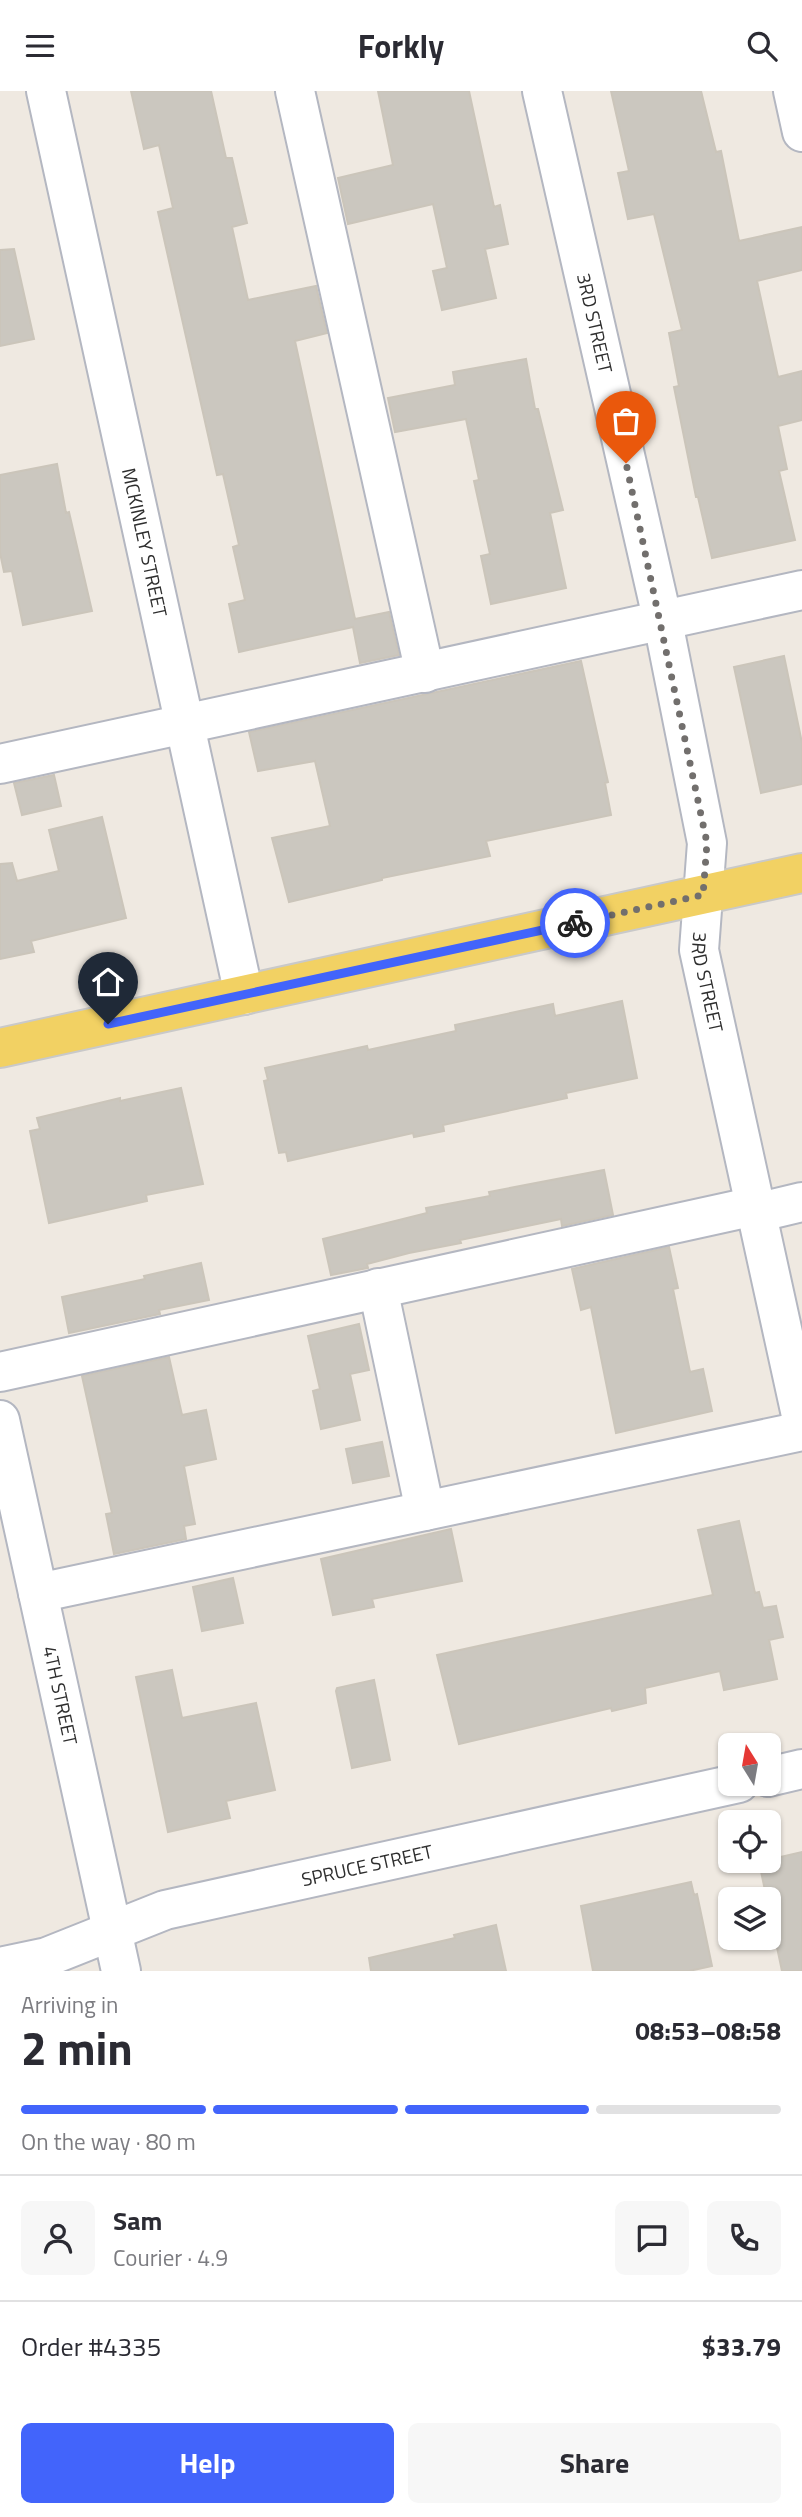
<!DOCTYPE html>
<html lang="en">
<head>
<meta charset="utf-8">
<style>
  :root { --surface:#fff; --page:#f7f7f7; --text:#2b2b33; --muted:#7c7c81; --line:#e1e1e2; --accent:#4264fb }
  body { margin:0; font-family:"Titillium Web",sans-serif; background:var(--page); color:var(--text); height:100vh; display:flex; flex-direction:column; font-size:26px; white-space:nowrap }
  * { box-sizing:border-box; margin:0 }
  p { font-size:23px; color:var(--muted) }
  .icon { flex:none; width:38px; height:38px; fill:none; stroke:currentColor; stroke-width:2; stroke-linecap:round; stroke-linejoin:round }
  .map { position:relative; height:1880px; overflow:hidden }
  .details { display:flex; flex-direction:column; background:var(--surface); flex:1 }
  .details>* { flex:none }
  .needle { width:46px; rotate:349deg }
  .buttons { position:absolute; left:718px; top:1642px; display:grid; gap:14px }
  .buttons a { display:grid; place-items:center; width:63px; height:63px; border-radius:10px; background:var(--surface); box-shadow:0 2px 5px #0004; font-size:35px }
  .pin { position:absolute; display:grid; place-items:center; width:60px; height:60px; color:#fff; margin:-72px -30px; border-radius:50% 50% 50% 0; rotate:-45deg; box-shadow:0 0 7px #0007 }
  .pin .icon { rotate:45deg }
  .courier { position:absolute; display:grid; place-items:center; width:70px; height:70px; margin:-35px; border:5px solid #4264fb; border-radius:50%; background:#fff; color:#222; box-shadow:0 2px 9px #0007 }
  .overview em { font-style:normal; font-weight:700 }
  .overview div { display:flex; flex-direction:column-reverse }
  .overview { display:flex; align-items:center; justify-content:space-between; height:119px; padding:0 21px }
  h1 { font-size:46px; font-weight:700; line-height:52px }
  .bar { display:grid; grid-template-columns:repeat(4,1fr); gap:10px 7px; align-content:center; height:84px; padding:0 21px }
  .bar i { height:9px; border-radius:5px; background:var(--line) }
  .bar .active { background:var(--accent) }
  .bar p { grid-column:span 4 }
  .line { display:flex; align-items:center; gap:18px; padding:0 21px; border-top:2px solid var(--line) }
  .line div { flex:1 }
  .round { display:grid; place-items:center; flex:none; width:74px; height:74px; border-radius:10px; background:var(--page) }
  .button { display:flex; gap:14px; margin-top:auto; padding:14px 21px }
  .button a { flex:1; height:80px; border-radius:10px; background:var(--accent); color:#fff; font-size:28px; font-weight:700; line-height:80px; text-align:center }
  .button a+a { background:var(--page); color:var(--text) }
  header { display:flex; justify-content:space-between; align-items:center; height:91px; padding:0 21px; background:var(--surface); font-size:32px; font-weight:700 }
  .map>svg:first-child { display:block }
  .building { fill:#cbc7bf; stroke:#cbc5ba; stroke-width:2 }
  .lines { fill:none; stroke-linecap:round; stroke-linejoin:round }
  .minor-casing { stroke:#b4b7c1; stroke-width:42 }
  .major-casing { stroke:#c9c9c9; stroke-width:42 }
  .minor { stroke:#fff; stroke-width:38 }
  .major { stroke:#f2d163; stroke-width:38 }
  .done { stroke:#726f6d; stroke-width:7; stroke-dasharray:0 12.6 }
  .route { stroke:#4264fb; stroke-width:9 }
  .labels { text-anchor:middle; stroke-width:5; stroke-linejoin:round; paint-order:stroke }
  .street-label { font-size:19px; fill:#2e2e2e; stroke:#fff }
</style>
</head>
<body>
<header><svg class="icon" aria-label="menu" viewBox="0 0 24 24"><path d="M4 6h16M4 12h16M4 18h16"/></svg>Forkly<svg class="icon" aria-label="search" viewBox="0 0 24 24"><circle cx="10" cy="10" r="6"/><path d="M15 15l6 6"/></svg></header>
<div class="map">
<svg width="802" height="1880" viewBox="0 0 802 1880">
  <rect width="100%" height="100%" fill="#efe9e1"/>
  <path class="building" d="M131,0H211L226,67H232L247,132L232,136L248,209L316,195L327,242L295,250L355,528L389,521L399,564L360,572L353,536L239,561L229,513L245,509L233,456L239,454L223,383L217,384L158,121L173,117L159,54L144,58Z
    M378,0H469L494,116L500,114L508,153L485,158L496,207L442,219L433,180L447,177L433,113L348,133L338,87L393,74Z
    M611,0H701L716,61L721,60L739,150L802,136V179L757,190L778,286L802,280V329L778,335L787,378L779,380L795,449L712,467L698,406H696L674,296L679,295L669,242L682,239L654,123L628,128L618,82L629,80Z
    M14,158L34,248L0,255V159Z
    M526,268L535,318H538L563,419L550,422L566,497L491,513L481,465L490,463L474,390L479,389L466,328L395,341L388,307L455,294L453,281Z
    M57,373L66,422L69,421L92,520L23,534L12,480L4,481L0,462V384Z
    M784,565L802,652V693L761,702L734,576Z
    M581,570L608,691L605,692L611,724L486,750L490,765L382,787V789L289,811L272,747L330,735L315,670L258,680L249,641Z
    M54,684L61,715L22,724L14,692Z
    M102,726L126,827L31,850L34,861L0,868V773L12,772L17,790L59,780L49,739Z
    M622,910L637,987L566,1002L567,1007L443,1034L444,1040L414,1046L413,1042L288,1070L286,1061L279,1062L264,990L268,989L265,977L367,955L368,959L456,940L455,934L553,913L555,925Z
    M181,997L203,1093L146,1104L147,1110L49,1132L30,1040L40,1038L37,1027L120,1007V1010Z
    M604,1079L613,1124L562,1135L561,1128L460,1149L461,1152L409,1162L367,1173L368,1177L331,1184L323,1148L427,1122L426,1117L490,1105L489,1101Z
    M669,1156L678,1197L673,1198L690,1281L703,1278L712,1320L616,1342L591,1216L581,1219L572,1178Z
    M201,1172L209,1209L159,1219L160,1223L69,1242L62,1206L145,1188L144,1185Z
    M359,1233L369,1279L350,1283L360,1329L321,1338L313,1300L320,1298L308,1245Z
    M169,1266L182,1324L206,1319L216,1368L184,1375L195,1433L184,1435L186,1448L114,1463L106,1423L112,1422L82,1285Z
    M382,1351L389,1385L353,1392L346,1358Z
    M739,1430L755,1502L759,1501L763,1517L776,1515L783,1546L769,1549L777,1588L724,1599L720,1580L645,1597L646,1612L612,1620L611,1617L459,1653L437,1564L713,1504L698,1439Z
    M451,1438L462,1490L372,1508L374,1516L333,1524L321,1468Z
    M233,1487L243,1532L202,1540L193,1496Z
    M172,1579L182,1627L256,1612L275,1699L226,1710L230,1727L168,1741L136,1586Z
    M374,1589L390,1669L352,1677L336,1600L337,1597Z
    M802,1761V1880H782L759,1771Z
    M691,1791L694,1804L697,1803L712,1875L689,1880H593L581,1815Z
    M496,1834L506,1880H371L369,1867L455,1847L454,1844Z"/>
  <g class="lines">
    <g class="minor-casing">
      <g id="minor">
        <path id="s1" d="M46,0L244,904"/>
        <path d="M295,0L425,582"/>
        <path id="s2" d="M542,0L663,531L707,752L699,859L802,1329"/>
        <path d="M793,0L802,41"/>
        <path d="M0,673L802,499"/>
        <path d="M756,1122L802,1111"/>
        <path d="M378,1197L425,1420"/>
        <path d="M0,1281L755,1115"/>
        <path id="s3" d="M0,1329L121,1880"/>
        <path d="M38,1502L802,1340"/>
        <path d="M768,1686L802,1678"/>
        <path id="s4" d="M0,1876L47,1866L165,1819L739,1692"/>
      </g>
    </g>
    <g class="major-casing">
      <path id="major" d="M0,957L802,782"/>
    </g>
    <use href="#minor" class="minor"/>
    <use href="#major" class="major"/>
  </g>
  <g class="lines">
    <path class="done" d="M575,832L703,804L707,752L626,372"/>
    <path class="route" d="M108,933L575,832"/>
  </g>
  <g class="labels">
    <g class="street-label">
      <text dy="7" stroke="none"><textPath href="#s2" startOffset="238">3RD STREET</textPath></text>
      <text dy="7" stroke="none"><textPath href="#s1" startOffset="462">MCKINLEY STREET</textPath></text>
      <text dy="7" stroke="none"><textPath href="#s2" startOffset="910">3RD STREET</textPath></text>
      <text dy="7" stroke="none"><textPath href="#s3" startOffset="282">4TH STREET</textPath></text>
      <text dy="7" stroke="none"><textPath href="#s4" startOffset="382">SPRUCE STREET</textPath></text>
    </g>
  </g>
</svg>
<div class="buttons">
<a><svg class="needle" viewBox="-14 -14 28 28"><path d="M0-13l5 13h-10z" fill="#e53935"/><path d="M0 13l5-13h-10z" fill="#7c7c81"/></svg></a>
<a><svg class="icon" aria-label="locate" viewBox="0 0 24 24"><circle cx="12" cy="12" r="6"/><path d="M12 2v4M12 18v4M2 12h4M18 12h4"/></svg></a>
<a><svg class="icon" aria-label="layers" viewBox="0 0 24 24"><path d="M12 4l9 5-9 5-9-5zM3 14l9 5 9-5"/></svg></a>
</div>
<div class="pin" style="left:626px;top:372px;background:#ea580c"><svg class="icon" aria-label="bag" viewBox="0 0 24 24"><path d="M5 8h14l-1 12H6zM9 8a3 3 0 0 1 6 0"/></svg></div>
<div class="pin" style="left:108px;top:933px;background:#1f2937"><svg class="icon" aria-label="home" viewBox="0 0 24 24"><path d="M3 11l9-7 9 7M6 9v11h12V9"/></svg></div>
<div class="courier" style="left:575px;top:832px"><svg class="icon" aria-label="bike" viewBox="0 0 24 24"><circle cx="6" cy="16" r="4"/><circle cx="18" cy="16" r="4"/><path d="M6 16l4-8h5l3 8M10 8l3 8H6M13 5h3"/></svg></div>
</div>
<section class="details">
<div class="overview"><div><h1>2 min</h1><p>Arriving in</p></div><em>08:53–08:58</em></div>
<div class="bar"><i class="active"></i><i class="active"></i><i class="active"></i><i></i><p>On the way · 80 m</p></div>
<div class="line" style="height:126px"><a class="round"><svg class="icon" aria-label="person" viewBox="0 0 24 24"><circle cx="12" cy="8" r="4"/><path d="M4 21q1-7 8-7t8 7"/></svg></a><div><b>Sam</b><p>Courier · 4.9</p></div><a class="round"><svg class="icon" aria-label="chat" viewBox="0 0 24 24"><path d="M4 5h16v11H9l-5 4z"/></svg></a><a class="round"><svg class="icon" aria-label="phone" viewBox="0 0 24 24"><path d="M5 4h4l2 5-3 2q2 4 5 5l2-3 5 2v4C11 20 4 13 5 4z"/></svg></a></div>
<div class="line" style="height:91px"><div>Order #4335</div><b>$33.79</b></div>
<div class="button"><a>Help</a><a>Share</a></div>
</section>
</body>
</html>
